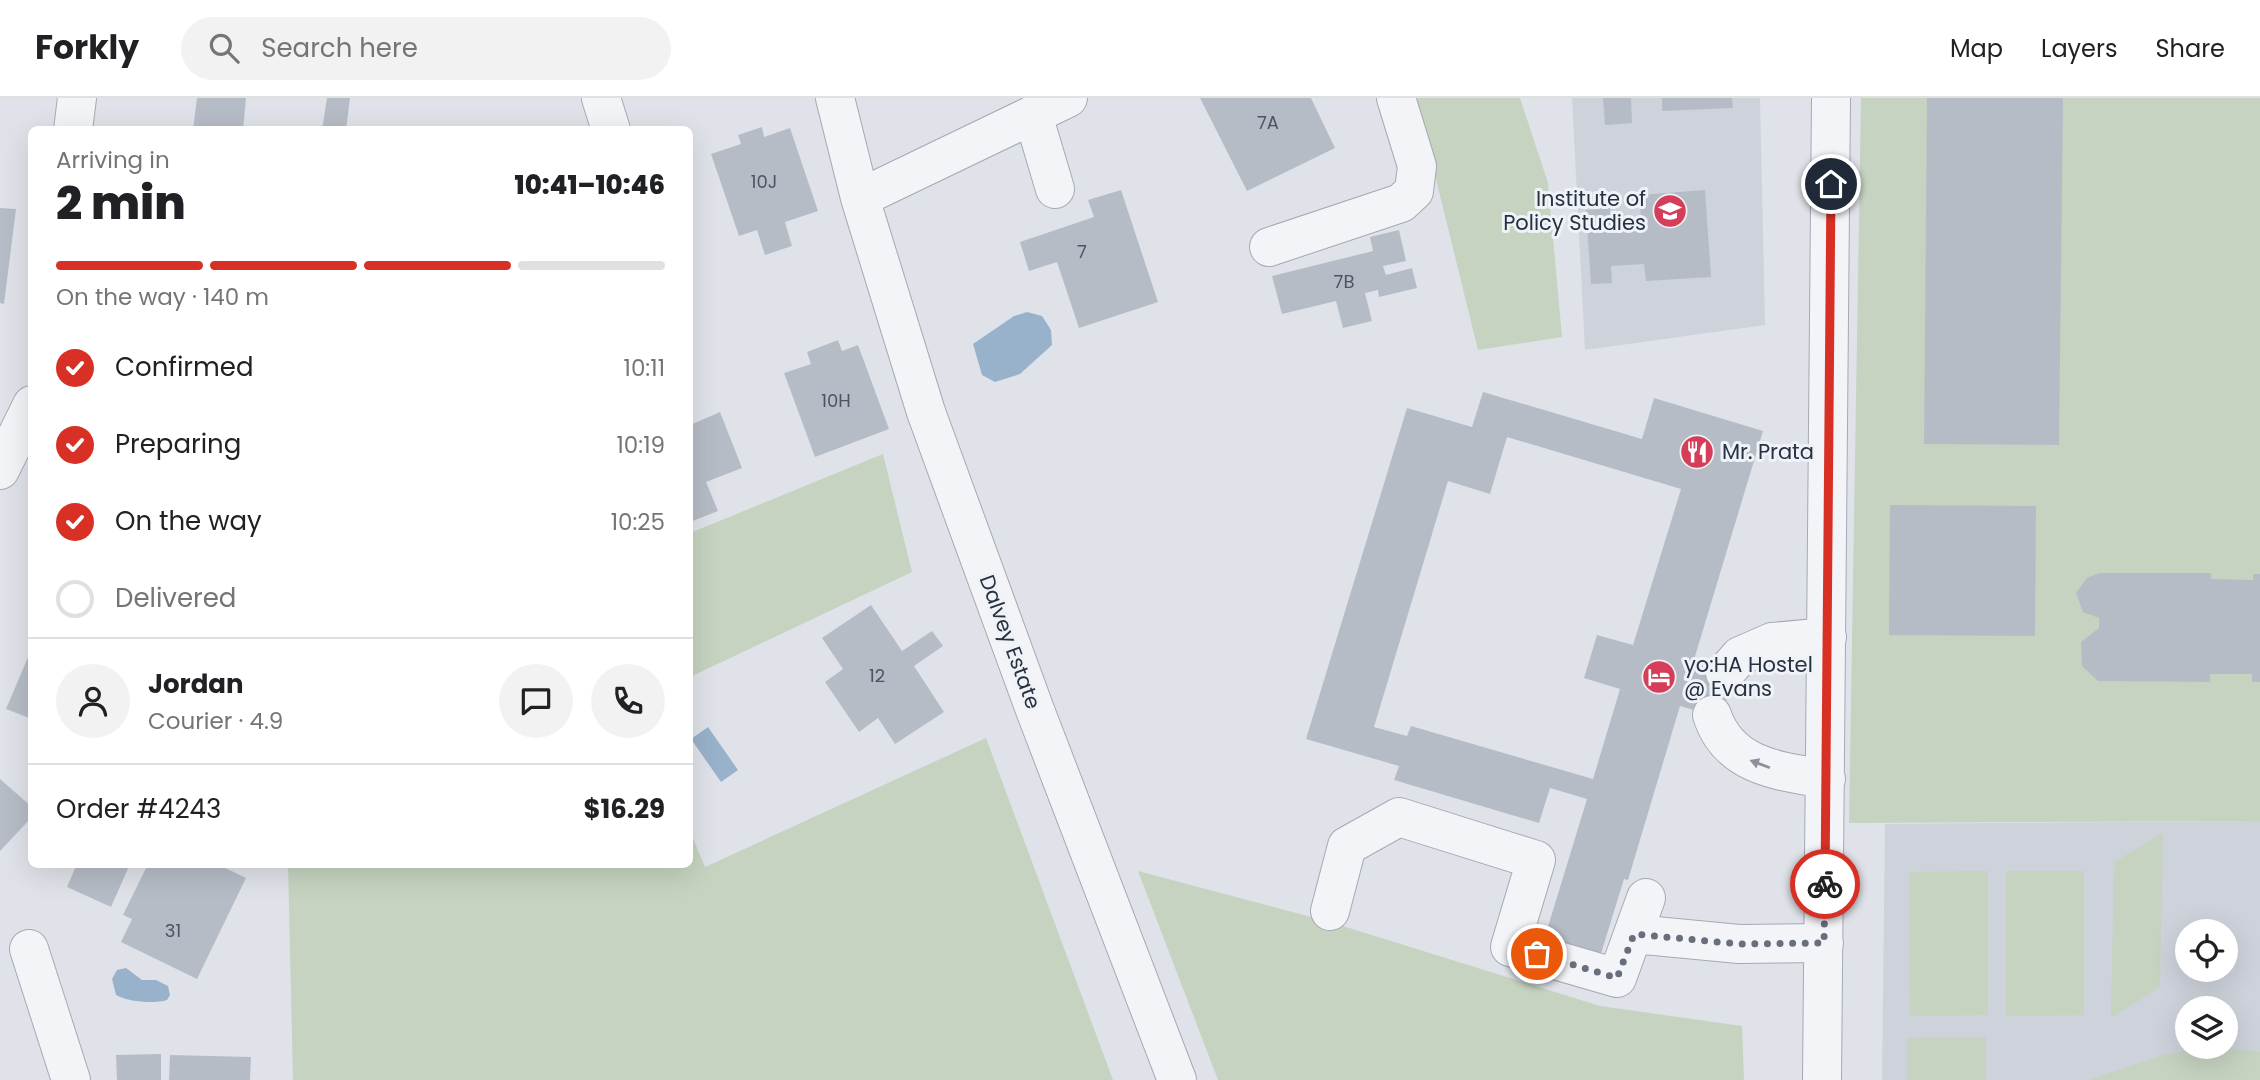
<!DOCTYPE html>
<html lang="en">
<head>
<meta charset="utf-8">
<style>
  :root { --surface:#fff; --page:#f2f2f2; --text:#202124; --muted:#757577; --line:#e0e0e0; --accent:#d93025 }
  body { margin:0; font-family:Poppins,sans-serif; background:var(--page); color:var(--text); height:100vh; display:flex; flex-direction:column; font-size:26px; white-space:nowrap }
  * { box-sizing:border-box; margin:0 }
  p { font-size:23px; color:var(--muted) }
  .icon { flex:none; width:38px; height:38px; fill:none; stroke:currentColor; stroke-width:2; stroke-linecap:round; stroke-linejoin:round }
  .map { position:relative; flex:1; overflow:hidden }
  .details { position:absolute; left:28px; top:28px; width:665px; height:742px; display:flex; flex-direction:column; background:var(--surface); border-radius:10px; box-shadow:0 7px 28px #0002 }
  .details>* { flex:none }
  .fabs { position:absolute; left:2175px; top:821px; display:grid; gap:14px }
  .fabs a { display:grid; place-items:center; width:63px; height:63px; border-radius:50%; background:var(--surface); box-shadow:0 7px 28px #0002; font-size:35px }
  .pin { position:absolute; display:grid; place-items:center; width:60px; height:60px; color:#fff; margin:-30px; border:4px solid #fff; border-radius:50%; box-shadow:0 2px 7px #0007 }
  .courier { position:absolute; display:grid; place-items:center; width:70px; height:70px; margin:-35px; border:5px solid #d93025; border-radius:50%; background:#fff; color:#222; box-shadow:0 2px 9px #0007 }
  .overview em { font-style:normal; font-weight:800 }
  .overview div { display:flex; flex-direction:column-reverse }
  .overview { display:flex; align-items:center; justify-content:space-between; height:119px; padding:0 28px }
  h1 { font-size:46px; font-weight:800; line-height:52px }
  .bar { display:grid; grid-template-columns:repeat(4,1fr); gap:10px 7px; align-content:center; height:84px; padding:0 28px }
  .bar i { height:9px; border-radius:5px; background:var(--line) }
  .bar .active { background:var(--accent) }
  .bar p { grid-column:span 4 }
  .line { display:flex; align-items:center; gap:18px; padding:0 28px; border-top:2px solid var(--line) }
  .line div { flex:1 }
  .round { display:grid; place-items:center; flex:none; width:74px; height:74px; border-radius:37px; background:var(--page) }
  ol { padding:0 28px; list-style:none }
  li { display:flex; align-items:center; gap:21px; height:77px }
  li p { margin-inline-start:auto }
  li .icon { padding:7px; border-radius:50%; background:var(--accent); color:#fff; stroke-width:4 }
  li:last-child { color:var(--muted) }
  li i { width:38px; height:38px; border:4px solid var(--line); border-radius:50% }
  header { display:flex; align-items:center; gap:42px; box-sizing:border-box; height:98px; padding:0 35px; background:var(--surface); border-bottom:2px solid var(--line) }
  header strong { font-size:33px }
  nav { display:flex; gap:38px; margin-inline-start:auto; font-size:24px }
  .search { width:490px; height:63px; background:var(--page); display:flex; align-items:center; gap:18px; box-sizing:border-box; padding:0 24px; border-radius:38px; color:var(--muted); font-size:26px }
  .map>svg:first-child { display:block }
  .built { fill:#cdd2db; fill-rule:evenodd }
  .green { fill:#c5d3c0 }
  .water { fill:#98b2cb }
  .building { fill:#b6bcc6; fill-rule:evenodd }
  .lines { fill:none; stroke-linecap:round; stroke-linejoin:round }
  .minor-casing { stroke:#a4aab3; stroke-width:40 }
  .minor { stroke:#f2f4f7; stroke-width:38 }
  .oneway { fill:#8c929c }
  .done { stroke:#676f7c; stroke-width:7; stroke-dasharray:0 12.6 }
  .route { stroke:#d93025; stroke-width:9 }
  .labels { text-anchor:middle; stroke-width:6; stroke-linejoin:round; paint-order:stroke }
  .number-label { font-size:18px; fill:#4b5462 }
  .poi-label { font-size:21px; fill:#273141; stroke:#eff2f6; text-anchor:start }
  .street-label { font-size:21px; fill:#273141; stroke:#eff2f6 }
</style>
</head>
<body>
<header>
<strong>Forkly</strong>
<div class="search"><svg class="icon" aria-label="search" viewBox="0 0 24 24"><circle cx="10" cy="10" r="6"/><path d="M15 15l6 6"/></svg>Search here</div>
<nav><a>Map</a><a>Layers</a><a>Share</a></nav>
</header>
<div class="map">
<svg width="2260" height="982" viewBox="0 0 2260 982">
  <rect width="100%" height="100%" fill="#dfe3e9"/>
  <path class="built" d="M1572,0H1760L1765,227L1585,252Z
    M2260,723V982H1882L1885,726ZM2188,833H2226V872H2188ZM2188,910H2226V948H2188Z"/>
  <path class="green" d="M1416,0H1520L1548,85L1562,239L1478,252Z
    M1861,0H2260V723L1849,725Z
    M883,356L912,474L690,579V435Z
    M986,640L1113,982H293L288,767L690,766V733L705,769Z
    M2163,735L2160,889L2111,920L2114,764Z
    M1138,773L1330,824L1600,908L1742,928L1744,982H1218Z
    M1988,773V917L1910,918L1909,774Z
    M2006,773H2084V917L2006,918Z
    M1986,939V982H1907V940Z
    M2211,948L2260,954V982H2089L2163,957Z"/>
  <path class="water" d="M1027,214L1042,218L1051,232L1052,247L1020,276L995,284L982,277L973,246L1014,218Z
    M708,629L738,672L721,684L691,641Z
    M126,870L142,882H156L168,888L170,897L167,902C154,906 128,904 116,897L112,881L117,872Z"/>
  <path class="building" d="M197,0H246L243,32H193Z
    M327,0H350L346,32H322Z
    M1200,0H1311L1335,50L1247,93Z
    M1603,0H1631L1632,25L1605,27Z
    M1662,0H1732L1733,10L1662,13Z
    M1927,0H2063L2059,347L1924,346Z
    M762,29L764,39L790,30L818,113L785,124L792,148L765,157L757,132L739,138L711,56L741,46L738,37Z
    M1121,92L1158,204L1079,230L1057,164L1029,173L1020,144L1094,119L1088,102Z
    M1705,92L1711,179L1646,183L1644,166L1611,168L1612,185L1591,186L1586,112L1610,110L1611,133L1642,131L1639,97Z
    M0,110L16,111L4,206L0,205Z
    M1399,132L1406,163L1383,168L1386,177L1412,170L1417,190L1379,199L1378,192L1365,195L1372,223L1343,230L1336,203L1282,216L1272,178L1373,153L1370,139Z
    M838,242L842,253L858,247L889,331L815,359L784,275L811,266L807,254Z
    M1483,294L1642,341L1654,300L1763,333L1693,565L1734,577L1721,620L1680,608L1628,782L1624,781L1599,862L1543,845L1587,701L1550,690L1539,725L1394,682L1399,668L1306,641L1407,310L1472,329ZM1507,339L1681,391L1633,547L1597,537L1584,580L1620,591L1593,681L1411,628L1407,638L1374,629L1448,383L1490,396Z
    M720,314L742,370L706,384L718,413L690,424V327Z
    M1890,407L2036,408L2035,538L1889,537Z
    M2099,475H2211V481L2253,482V476H2260V584H2252V576H2210V584L2098,583L2082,568L2081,544L2099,530V520L2083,514L2076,495L2087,480Z
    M871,507L902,553L932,533L943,548L914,568L944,614L895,646L878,620L859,634L825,584L843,571L822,540Z
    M32,550V621L6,611Z
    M0,681L32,709V719L0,753Z
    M77,766H130L111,809L67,789Z
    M148,766H217L246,780L197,881L121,844L132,821L123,817Z
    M161,956V982H117L116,957Z
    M170,957L251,959L250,982H169Z"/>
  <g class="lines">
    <g class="minor-casing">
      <path id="minor" d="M601,0L611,32
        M835,0L860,100L926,314L1035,612L1177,982
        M1033,17L1055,91
        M73,32L77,0
        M860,100L1068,0
        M1269,149L1401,105L1414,93L1417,68L1396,0
        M0,372L32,307
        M1725,575L1740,558L1772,544L1827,539
        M1712,617C1729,669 1779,673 1826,681
        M1330,813L1347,748L1399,719L1536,762L1510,849L1617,880L1646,800
        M1634,836L1739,846L1824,845
        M29,851L71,982
        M1822,982L1831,0"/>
    </g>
    <use href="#minor" class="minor"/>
  </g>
  <defs><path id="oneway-solid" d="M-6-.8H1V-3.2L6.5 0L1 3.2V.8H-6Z" transform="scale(1.75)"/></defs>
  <use class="oneway" href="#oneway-solid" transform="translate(1760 666) rotate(-159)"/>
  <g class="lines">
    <path class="done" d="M1537,856L1617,880L1634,836L1739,846L1824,845L1825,786"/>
    <path class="route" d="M1825,786L1831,86"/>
  </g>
  <defs>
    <g id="university-disc" transform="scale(1.75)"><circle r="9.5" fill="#d43e59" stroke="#eff2f6"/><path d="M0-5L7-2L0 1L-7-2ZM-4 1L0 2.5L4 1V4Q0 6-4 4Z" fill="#fff"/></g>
    <g id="restaurant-disc" transform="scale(1.75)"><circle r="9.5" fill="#d43e59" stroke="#eff2f6"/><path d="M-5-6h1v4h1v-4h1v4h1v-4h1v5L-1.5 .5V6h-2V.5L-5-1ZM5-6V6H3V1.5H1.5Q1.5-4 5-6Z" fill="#fff"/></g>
    <g id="hotel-disc" transform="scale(1.75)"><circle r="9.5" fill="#d43e59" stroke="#eff2f6"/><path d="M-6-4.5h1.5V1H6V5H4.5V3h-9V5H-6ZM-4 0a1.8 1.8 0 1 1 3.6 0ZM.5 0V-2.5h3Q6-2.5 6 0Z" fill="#fff"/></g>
  </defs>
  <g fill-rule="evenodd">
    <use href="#university-disc" x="1670" y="113"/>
    <use href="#restaurant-disc" x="1697" y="354"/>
    <use href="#hotel-disc" x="1659" y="579"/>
  </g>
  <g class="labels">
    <g class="number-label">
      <text x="1268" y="31">7A</text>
      <text x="764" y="90">10J</text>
      <text x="1082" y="160">7</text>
      <text x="1344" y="190">7B</text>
      <text x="836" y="309">10H</text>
      <text x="877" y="584">12</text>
      <text x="173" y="839">31</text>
    </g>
    <g class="poi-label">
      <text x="1646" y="108" text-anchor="end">Institute of<tspan x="1646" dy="24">Policy Studies</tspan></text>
      <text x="1722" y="361">Mr. Prata</text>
      <text x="1684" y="574">yo:HA Hostel<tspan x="1684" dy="24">@ Evans</tspan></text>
    </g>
    <g class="street-label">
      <text transform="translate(1010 544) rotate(70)" y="7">Dalvey Estate</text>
    </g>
  </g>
</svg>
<div class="fabs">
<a><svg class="icon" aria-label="locate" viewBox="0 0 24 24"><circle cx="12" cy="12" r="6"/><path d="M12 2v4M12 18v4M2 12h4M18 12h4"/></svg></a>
<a><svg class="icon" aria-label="layers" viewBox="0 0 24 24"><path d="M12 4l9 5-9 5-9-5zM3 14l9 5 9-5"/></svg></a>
</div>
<div class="pin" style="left:1537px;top:856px;background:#ea580c"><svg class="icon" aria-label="bag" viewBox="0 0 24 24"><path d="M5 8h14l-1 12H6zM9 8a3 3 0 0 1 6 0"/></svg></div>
<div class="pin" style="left:1831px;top:86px;background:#1f2937"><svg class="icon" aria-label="home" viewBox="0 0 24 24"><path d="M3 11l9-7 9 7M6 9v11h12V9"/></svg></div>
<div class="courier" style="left:1825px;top:786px"><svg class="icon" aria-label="bike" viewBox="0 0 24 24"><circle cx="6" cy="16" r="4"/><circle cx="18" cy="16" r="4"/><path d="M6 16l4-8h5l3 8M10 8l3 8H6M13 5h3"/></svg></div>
<section class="details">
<div class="overview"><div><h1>2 min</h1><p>Arriving in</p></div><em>10:41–10:46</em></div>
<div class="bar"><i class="active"></i><i class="active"></i><i class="active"></i><i></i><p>On the way · 140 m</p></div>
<ol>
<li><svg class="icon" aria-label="check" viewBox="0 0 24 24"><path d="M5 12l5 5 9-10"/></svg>Confirmed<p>10:11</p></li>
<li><svg class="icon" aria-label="check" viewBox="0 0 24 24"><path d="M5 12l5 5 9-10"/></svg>Preparing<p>10:19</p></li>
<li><svg class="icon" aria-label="check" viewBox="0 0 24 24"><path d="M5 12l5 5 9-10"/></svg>On the way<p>10:25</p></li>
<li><i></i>Delivered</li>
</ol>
<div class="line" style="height:126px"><a class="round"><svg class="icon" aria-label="person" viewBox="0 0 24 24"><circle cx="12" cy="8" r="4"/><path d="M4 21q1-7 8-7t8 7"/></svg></a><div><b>Jordan</b><p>Courier · 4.9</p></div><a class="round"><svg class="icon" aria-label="chat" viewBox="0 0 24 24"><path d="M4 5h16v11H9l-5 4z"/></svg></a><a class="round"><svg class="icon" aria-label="phone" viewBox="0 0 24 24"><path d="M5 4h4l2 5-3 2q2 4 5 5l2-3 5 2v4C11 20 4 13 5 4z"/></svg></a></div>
<div class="line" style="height:91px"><div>Order #4243</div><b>$16.29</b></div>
</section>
</div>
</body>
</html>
